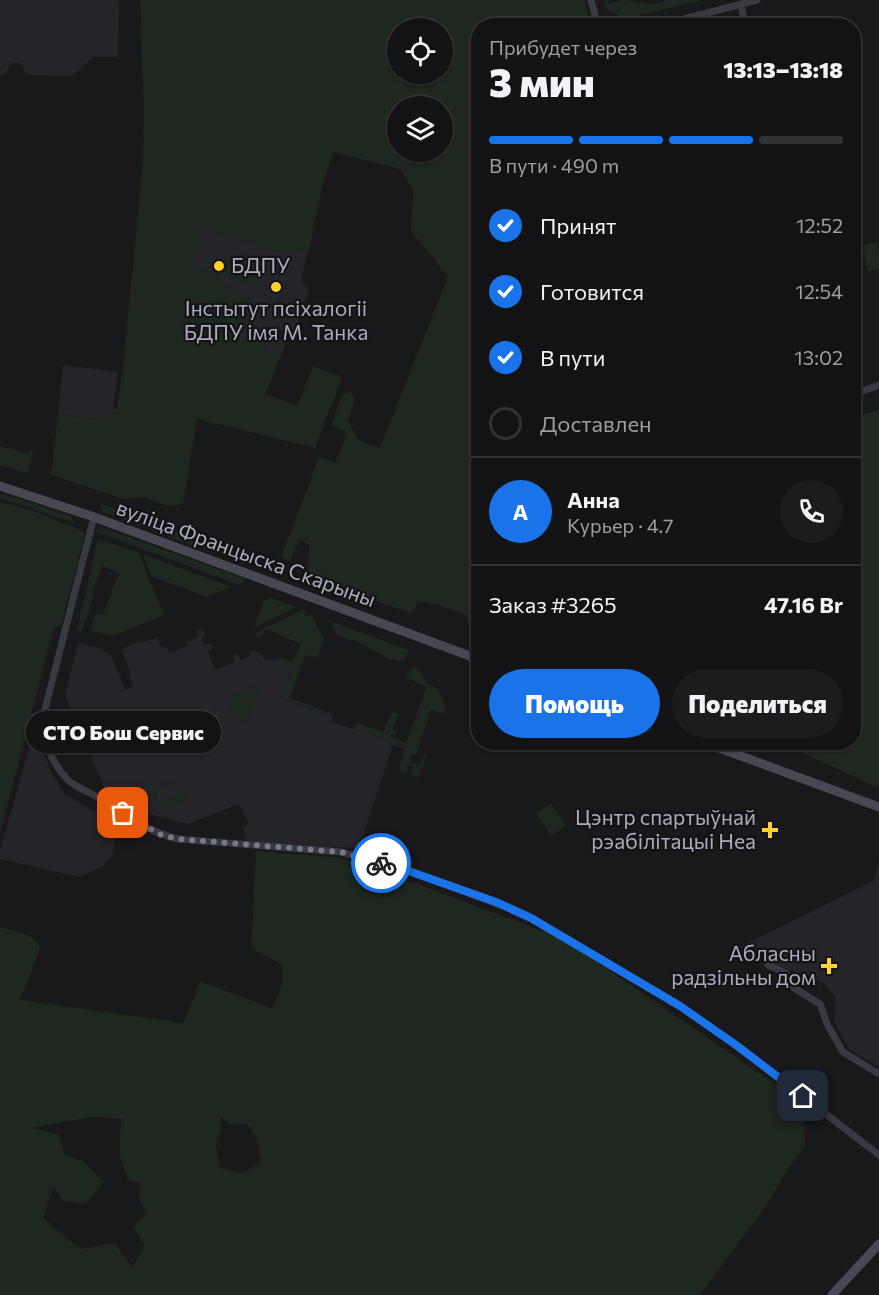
<!DOCTYPE html>
<html lang="ru">
<head>
<meta charset="utf-8">
<style>
  :root { --surface:#131214; --page:#1c1b1d; --text:#f1f3f6; --muted:#9d9ea0; --line:#323234; --accent:#1a73e8 }
  body { margin:0; font-family:Commissioner,sans-serif; background:var(--page); color:var(--text); height:100vh; display:flex; flex-direction:column; font-size:22px; white-space:nowrap }
  * { box-sizing:border-box; margin:0 }
  p { font-size:20px; color:var(--muted) }
  .icon { flex:none; width:33px; height:33px; fill:none; stroke:currentColor; stroke-width:2; stroke-linecap:round; stroke-linejoin:round }
  .map { position:relative; flex:1; overflow:hidden }
  .sheet { position:absolute; left:471px; top:18px; width:390px; height:732px; display:flex; flex-direction:column; background:var(--surface); border-radius:24px; box-shadow:0 2px 4px #0004,0 0 0 2px var(--line) }
  .sheet>* { flex:none }
  .buttons { position:absolute; left:387px; top:18px; display:grid; gap:12px }
  .buttons a { display:grid; place-items:center; width:66px; height:66px; border-radius:50%; background:var(--surface); box-shadow:0 2px 4px #0004,0 0 0 2px var(--line); font-size:30px }
  .pin { position:absolute; display:grid; place-items:center; width:51px; height:51px; color:#fff; margin:-26px; border-radius:12px; box-shadow:0 3px 9px #0006 }
  .courier { position:absolute; display:grid; place-items:center; width:60px; height:60px; margin:-30px; border:4px solid #1a73e8; border-radius:50%; background:#fff; color:#222; box-shadow:0 2px 8px #0007 }
  .bubble { position:absolute; height:42px; border-radius:21px; background:var(--surface); box-shadow:0 2px 4px #0004,0 0 0 2px var(--line); font-size:20px; font-weight:800; line-height:42px; text-align:center }
  .overview em { font-style:normal; font-weight:800 }
  .overview div { display:flex; flex-direction:column-reverse }
  .overview { display:flex; align-items:center; justify-content:space-between; height:102px; padding:0 18px }
  h1 { font-size:39px; font-weight:800; line-height:45px }
  .bar { display:grid; grid-template-columns:repeat(4,1fr); gap:9px 6px; align-content:center; height:72px; padding:0 18px }
  .bar i { height:8px; border-radius:4px; background:var(--line) }
  .bar .on { background:var(--accent) }
  .bar p { grid-column:span 4 }
  .line { display:flex; align-items:center; gap:15px; padding:0 18px; border-top:2px solid var(--line) }
  .line div { flex:1 }
  .round { display:grid; place-items:center; flex:none; width:63px; height:63px; border-radius:32px; background:var(--page) }
  ol { padding:0 18px; list-style:none }
  li { display:flex; align-items:center; gap:18px; height:66px }
  li p { margin-inline-start:auto }
  li .icon { padding:6px; border-radius:50%; background:var(--accent); color:#fff; stroke-width:4 }
  li:last-child { color:var(--muted) }
  li i { width:33px; height:33px; border:3px solid var(--line); border-radius:50% }
  .primary-button { display:flex; gap:12px; margin-top:auto; padding:12px 18px }
  .primary-button a { flex:1; height:69px; border-radius:36px; background:var(--accent); color:#fff; font-size:24px; font-weight:800; line-height:69px; text-align:center }
  .primary-button a+a { background:var(--page); color:var(--text) }
  .map>svg:first-child { display:block }
  .built { fill:#252428 }
  .green { fill:#1e2720; fill-rule:evenodd }
  .lines { fill:none; stroke-linecap:round; stroke-linejoin:round }
  .street { stroke:#393941; stroke-width:7 }
  .secondary { stroke:#474851; stroke-width:9 }
  .done { stroke:#777984; stroke-width:6; stroke-dasharray:0 10.8 }
  .route { stroke:#1a73e8; stroke-width:8 }
  .poi-dot { fill:#ffd12d; stroke:#141316; stroke-width:2 }
  .labels { text-anchor:middle; stroke-width:4.5; stroke-linejoin:round; paint-order:stroke }
  .poi-label { font-size:21px; fill:#aaadbc; stroke:#141316; text-anchor:end }
  .street-label { font-size:21px; fill:#aaadbc; stroke:#141316 }
</style>
</head>
<body>
<div class="map">
<svg width="879" height="1295" viewBox="0 0 879 1295">
  <rect width="100%" height="100%" fill="#19181b"/>
  <path class="built" d="M0,0H119L118,57H93L73,76L27,75L20,63H11L5,75H0Z
    M143,161L322,187L301,281L309,289L293,335L278,329L275,338L286,343L265,394L226,378Z
    M63,365L118,372L113,409L94,419L58,414Z
    M202,629L205,635L202,638L204,645L211,643L213,649L208,651L214,668L218,669L235,662L233,656L238,652L241,660L250,656L249,652L252,650L262,654L264,659L278,660L293,666L280,698L333,717L331,722L389,740L393,744L363,836L356,848L247,843L243,827L249,825L239,804L188,824L142,812L118,802L114,795L108,797L65,695L78,643L99,648L112,657L125,690L133,687L129,675L131,673L121,650L140,641L142,643L157,637L161,647L166,646L170,653L187,646L186,643L198,637L196,631Z
    M30,745L42,749L52,774L66,795L92,810L104,812L119,820L112,856L103,866L79,877L0,859V851Z
    M879,861V1067L849,1049L834,1021L836,998L823,983L764,960L739,947L873,881Z"/>
  <path class="green" d="M140,0H585L590,25L478,26V636C468,632 470,624 465,615L440,605L418,602L414,611L410,613L307,576L309,545L300,540L290,561L281,557L319,457L335,463L347,433L331,425L343,394L351,392L355,399L348,421L359,440L380,448L448,276L411,231L413,190L400,169L333,152L322,187L309,251L279,252L202,229L196,265L248,297L242,336L250,341L252,339L267,345L261,347L280,358L265,394L297,406L313,366L342,377L315,448L197,419L183,504C163,509 163,503 146,498C139,496 130,500 122,499L51,475L58,414L94,419L113,409H117L123,368L143,161L144,115ZM398,28H442V74H398ZM398,106H442V152H398Z
    M605,0H607L609,4L624,0L652,4L667,0H703L625,19L606,9Z
    M877,242L879,252V269L868,272L862,245Z
    M218,258L258,276L264,284L254,290L248,284L215,273Z
    M879,410V788L794,749L772,743L854,742V417Z
    M0,446L29,454L31,449L33,453L28,473L0,465Z
    M0,493L39,505L72,517L74,523L0,498Z
    M0,502L33,511L76,528L85,534L61,626L54,627L0,834Z
    M100,503L223,549L222,551L196,547L103,512Z
    M104,528L245,579L239,585L97,532L98,529Z
    M98,539L138,552L164,615L113,636L91,631L95,614L103,615L119,573L102,566L92,594L94,595L83,629L81,632L77,630Z
    M143,554L232,587L206,597L151,576Z
    M270,598L295,607V608L254,628L264,600Z
    M302,610L306,611L305,615L312,616L324,640L317,658L308,655L305,656L290,698L333,714V717L280,698L293,667L278,660L279,657L293,662L301,644L265,629L260,639L255,637L257,632Z
    M330,621L409,650L405,660C392,664 375,651 364,645C356,641 346,638 337,635Z
    M412,668H418L426,682L438,689L446,709L443,713L431,709L416,754L411,755L410,763L420,766L424,755L426,756L419,777L411,776L414,767L407,765V774L402,773L399,767L404,749L389,743V740L354,730L357,723L383,732L392,712L399,714L393,729L397,731L396,736L391,734L390,736L406,743L427,687L407,678V674Z
    M255,685L257,686L259,689L247,722L241,726L236,714L231,715L226,702V698Z
    M173,779L175,782L155,791L160,802L175,796L177,792L179,794L187,791L189,798L169,807H160L151,788Z
    M551,803L566,826L551,836L536,813Z
    M256,851L336,857L423,886L564,939L794,1097L804,1122L805,1146L789,1168L763,1210L700,1295H0V927C13,931 36,933 40,948L20,1000L184,1023L200,981L272,1008L282,985V965L251,948ZM220,1116L230,1125L247,1124L256,1136L261,1161L244,1173L220,1168L216,1146L221,1129ZM93,1117L122,1119C118,1146 117,1156 129,1181L141,1182L139,1199L147,1214L133,1227L145,1246L132,1268L115,1243L80,1249L43,1218L53,1187L64,1201L85,1204L104,1182L81,1160L65,1155L58,1134L30,1128Z"/>
  <g class="lines">
    <path class="street" d="M591,0L598,26
      M741,4L745,26
      M657,26L757,0
      M854,394L879,385
      M94,517L43,717C42,738 52,764 68,780C74,786 84,790 92,794C119,811 147,832 178,839L341,852L403,869L514,910L531,918L680,1006L736,1045L879,1155
      M768,965L786,973L794,988L820,1004L828,1026L843,1052L879,1074"/>
    <path class="secondary" d="M0,486L94,517L478,659
      M703,742L879,807
      M832,1295L879,1244"/>
  </g>
  <g class="lines">
    <path class="done" d="M123,813L159,834L178,839L341,852L381,863"/>
    <path class="route" d="M381,863L403,869L496,902L531,918L680,1006L736,1045L803,1096"/>
  </g>
  <g class="poi-dot">
    <circle cx="219" cy="266" r="6"/>
    <circle cx="276" cy="287" r="6"/>
    <path d="M767 821h6v6h6v6h-6v6h-6v-6h-6v-6h6z"/>
    <path d="M826 957h6v6h6v6h-6v6h-6v-6h-6v-6h6z"/>
  </g>
  <g class="labels">
    <g class="poi-label">
      <text x="231" y="273" text-anchor="start">БДПУ</text>
      <text x="276" y="316" text-anchor="middle">Інстытут псіхалогіі<tspan x="276" dy="24">БДПУ імя М. Танка</tspan></text>
      <text x="756" y="825">Цэнтр спартыўнай<tspan x="756" dy="24">рэабілітацыі Неа</tspan></text>
      <text x="816" y="961">Абласны<tspan x="816" dy="24">радзільны дом</tspan></text>
    </g>
    <g class="street-label">
      <text transform="translate(246 554) rotate(20)" y="7">вуліца Францыска Скарыны</text>
    </g>
  </g>
</svg>
<div class="buttons">
<a><svg class="icon" aria-label="locate" viewBox="0 0 24 24"><circle cx="12" cy="12" r="6"/><path d="M12 2v4M12 18v4M2 12h4M18 12h4"/></svg></a>
<a><svg class="icon" aria-label="layers" viewBox="0 0 24 24"><path d="M12 4l9 5-9 5-9-5zM3 14l9 5 9-5"/></svg></a>
</div>
<div class="pin" style="left:123px;top:813px;background:#ea580c"><svg class="icon" aria-label="bag" viewBox="0 0 24 24"><path d="M5 8h14l-1 12H6zM9 8a3 3 0 0 1 6 0"/></svg></div>
<div class="pin" style="left:803px;top:1096px;background:#1f2937"><svg class="icon" aria-label="home" viewBox="0 0 24 24"><path d="M3 11l9-7 9 7M6 9v11h12V9"/></svg></div>
<div class="courier" style="left:381px;top:863px"><svg class="icon" aria-label="bike" viewBox="0 0 24 24"><circle cx="6" cy="16" r="4"/><circle cx="18" cy="16" r="4"/><path d="M6 16l4-8h5l3 8M10 8l3 8H6M13 5h3"/></svg></div>
<div class="bubble" style="left:26px;top:711px;width:195px">СТО Бош Сервис</div>
<section class="sheet">
<div class="overview"><div><h1>3 мин</h1><p>Прибудет через</p></div><em>13:13–13:18</em></div>
<div class="bar"><i class="on"></i><i class="on"></i><i class="on"></i><i></i><p>В пути · 490 m</p></div>
<ol>
<li><svg class="icon" aria-label="check" viewBox="0 0 24 24"><path d="M5 12l5 5 9-10"/></svg>Принят<p>12:52</p></li>
<li><svg class="icon" aria-label="check" viewBox="0 0 24 24"><path d="M5 12l5 5 9-10"/></svg>Готовится<p>12:54</p></li>
<li><svg class="icon" aria-label="check" viewBox="0 0 24 24"><path d="M5 12l5 5 9-10"/></svg>В пути<p>13:02</p></li>
<li><i></i>Доставлен</li>
</ol>
<div class="line" style="height:108px"><b class="round" style="background:var(--accent);color:#fff">А</b><div><b>Анна</b><p>Курьер · 4.7</p></div><a class="round"><svg class="icon" aria-label="phone" viewBox="0 0 24 24"><path d="M5 4h4l2 5-3 2q2 4 5 5l2-3 5 2v4C11 20 4 13 5 4z"/></svg></a></div>
<div class="line" style="height:78px"><div>Заказ #3265</div><b>47.16 Br</b></div>
<div class="primary-button"><a>Помощь</a><a>Поделиться</a></div>
</section>
</div>
</body>
</html>
